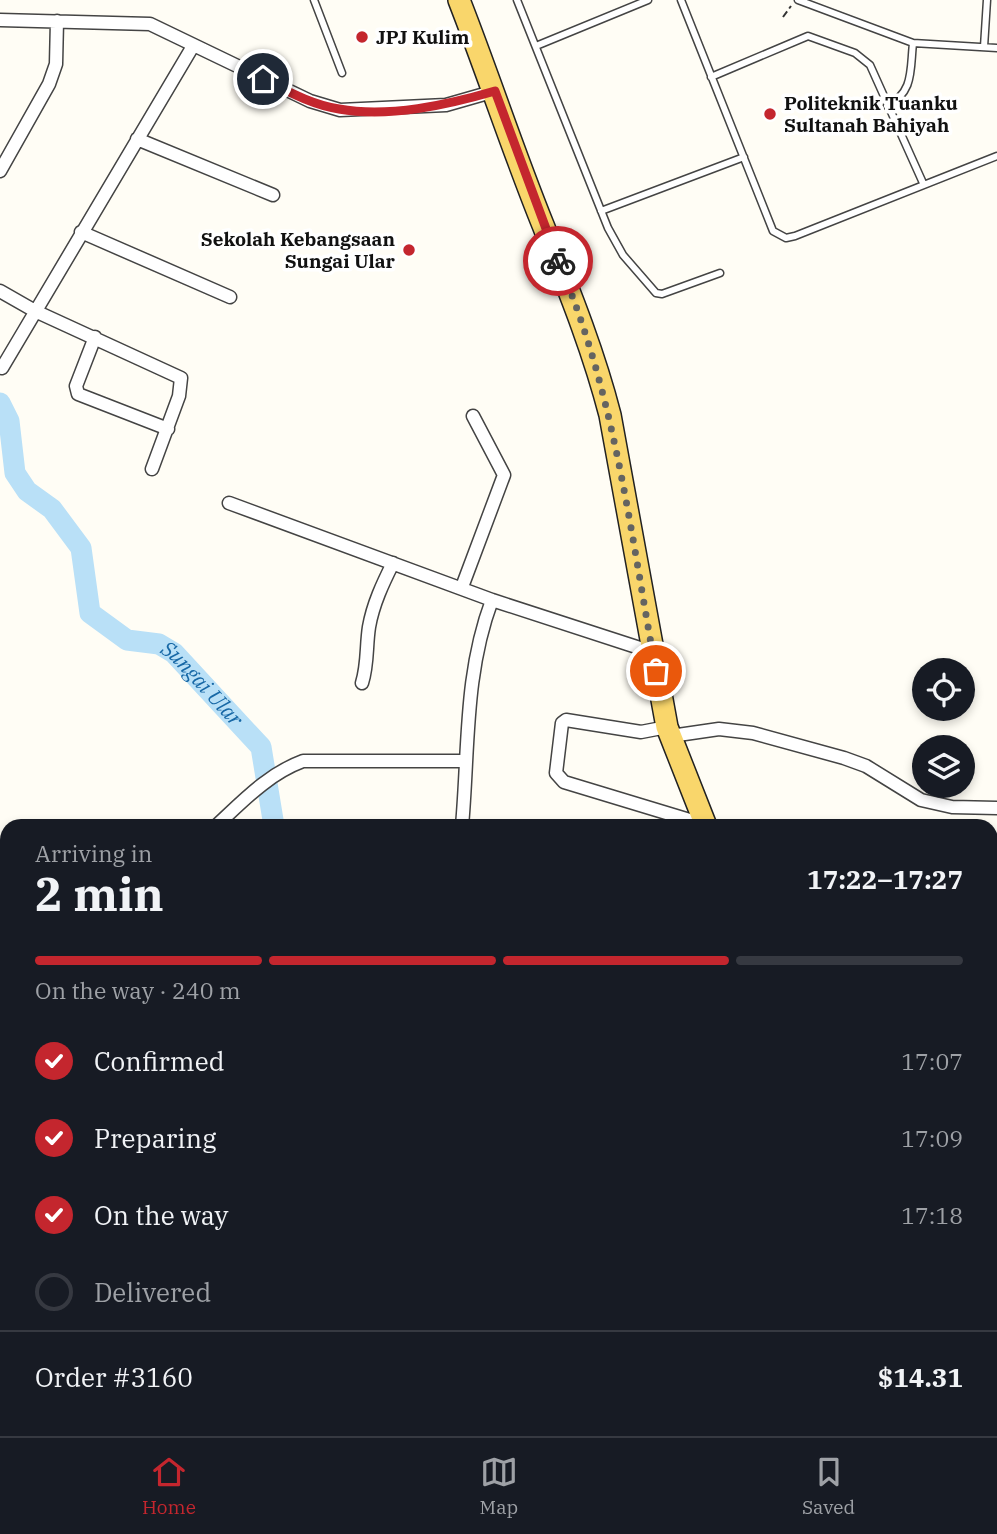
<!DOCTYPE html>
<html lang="en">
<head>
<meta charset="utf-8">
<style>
  :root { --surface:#171b24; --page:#242831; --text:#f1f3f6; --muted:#9ea1a6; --line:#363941; --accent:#c4262e }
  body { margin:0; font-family:"IBM Plex Serif",serif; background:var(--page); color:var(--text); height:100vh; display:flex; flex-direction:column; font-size:26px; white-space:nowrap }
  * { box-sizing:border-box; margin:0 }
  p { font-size:23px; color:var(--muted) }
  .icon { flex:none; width:38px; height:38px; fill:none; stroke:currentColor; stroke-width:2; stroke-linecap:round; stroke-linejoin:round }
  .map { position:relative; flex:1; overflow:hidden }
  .side { position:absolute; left:0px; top:819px; width:998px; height:618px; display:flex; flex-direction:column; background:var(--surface); border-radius:21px 21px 0 0; box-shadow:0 4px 10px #0003 }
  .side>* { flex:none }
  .fabs { position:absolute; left:912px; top:658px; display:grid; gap:14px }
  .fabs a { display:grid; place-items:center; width:63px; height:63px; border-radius:50%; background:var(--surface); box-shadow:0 4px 10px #0003; font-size:35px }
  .pin { position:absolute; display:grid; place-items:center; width:60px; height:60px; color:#fff; margin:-30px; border:4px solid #fff; border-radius:50%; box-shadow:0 2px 7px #0007 }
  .courier { position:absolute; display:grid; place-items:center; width:70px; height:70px; margin:-35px; border:5px solid #c4262e; border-radius:50%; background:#fff; color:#222; box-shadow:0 2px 9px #0007 }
  .summary em { font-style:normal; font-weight:700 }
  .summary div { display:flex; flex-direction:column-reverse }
  .summary { display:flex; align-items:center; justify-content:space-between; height:119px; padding:0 35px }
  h1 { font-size:46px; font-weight:700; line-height:52px }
  .bar { display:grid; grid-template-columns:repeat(4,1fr); gap:10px 7px; align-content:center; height:84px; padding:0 35px }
  .bar i { height:9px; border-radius:5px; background:var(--line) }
  .bar .current { background:var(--accent) }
  .bar p { grid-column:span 4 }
  .line { display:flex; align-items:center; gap:18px; padding:0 35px; border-top:2px solid var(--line) }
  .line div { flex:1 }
  ol { padding:0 35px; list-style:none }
  li { display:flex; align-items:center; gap:21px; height:77px }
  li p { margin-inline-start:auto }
  li .icon { padding:7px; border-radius:50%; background:var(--accent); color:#fff; stroke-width:4 }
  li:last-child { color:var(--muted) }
  li i { width:38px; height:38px; border:4px solid var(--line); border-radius:50% }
  .tabs { display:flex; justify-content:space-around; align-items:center; height:98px; border-top:2px solid var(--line); background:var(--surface); font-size:19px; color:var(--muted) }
  .tabs a { display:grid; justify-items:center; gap:4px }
  .tabs .current { color:var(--accent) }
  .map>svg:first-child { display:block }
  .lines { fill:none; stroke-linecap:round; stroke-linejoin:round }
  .river { stroke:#b9e0f7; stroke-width:21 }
  .lane-casing { stroke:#444; stroke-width:9 }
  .street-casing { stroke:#444; stroke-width:15 }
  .primary-casing { stroke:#222; stroke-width:24 }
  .path { stroke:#333; stroke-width:2; stroke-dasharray:7 3.5; stroke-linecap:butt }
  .lane { stroke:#fff; stroke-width:6 }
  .street { stroke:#fff; stroke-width:12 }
  .primary { stroke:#f9d66b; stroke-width:21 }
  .done { stroke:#646461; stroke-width:7; stroke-dasharray:0 12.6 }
  .route { stroke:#c4262e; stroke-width:9 }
  .poi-dot { fill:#c4262e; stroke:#fff; stroke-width:2.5 }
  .labels { text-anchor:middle; stroke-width:7; stroke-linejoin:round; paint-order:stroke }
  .poi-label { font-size:19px; font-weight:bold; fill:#111; stroke:#fff; text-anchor:start }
  .water-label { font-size:21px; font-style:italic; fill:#1768a6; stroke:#fff }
</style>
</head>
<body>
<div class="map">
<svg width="997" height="1436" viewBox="0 0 997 1436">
  <rect width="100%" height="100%" fill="#fffdf5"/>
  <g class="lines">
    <g class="river">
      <path id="s1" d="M0,403L9,421L15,473L27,491L52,509L81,548L90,613L127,640L159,644L174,653L261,747L274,826"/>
      <path d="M990,1115L997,1114"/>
      <path d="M87,1430L97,1436"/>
      <path d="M19,1436L35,1430"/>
    </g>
    <g class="lane-casing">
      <path id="lane" d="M314,0L342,73
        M517,0L608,228L623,255L656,293L662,294L720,273
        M681,0L773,231L786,238L795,236L997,156
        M798,0L913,43L997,48
        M536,46L648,0
        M984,47L987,0
        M711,77L808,36L855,53L870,65L923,183
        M887,106C914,92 910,71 913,43
        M601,211L744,157"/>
    </g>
    <g class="street-casing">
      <path id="street" d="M0,20L150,24L310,101L340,110L446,105L495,91
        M137,139L273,195
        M0,171L49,84L56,64L57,21
        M81,232L230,297
        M0,291L35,311L181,378L179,396L152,469
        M95,337L76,386L78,394L168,429
        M2,368L193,46
        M229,503L492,600L652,652
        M462,587L504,475L473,416
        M362,683C368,664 366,646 369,627C373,604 383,583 393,563
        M667,727L641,732L566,720L562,723L556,773L564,782L706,825
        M671,736L719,729L753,733L844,758L866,766L921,800L952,807L997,808
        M216,826C243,801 268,774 303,761H463
        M462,826C469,748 464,675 492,600
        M0,1192L7,1197
        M990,1235L997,1237
        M284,1436L286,1430
        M507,1436L508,1430
        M660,1436L662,1430
        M892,1436L894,1430"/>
    </g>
    <g class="primary-casing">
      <path id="primary" d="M459,0C488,74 513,151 543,225C568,288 593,349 610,415L667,727L706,826
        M935,1436L937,1430"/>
    </g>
    <path class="path" d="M783,17L791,6"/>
    <use href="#lane" class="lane"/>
    <use href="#street" class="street"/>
    <use href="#primary" class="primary"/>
  </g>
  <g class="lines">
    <path class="done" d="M558,261C615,392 630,531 656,671"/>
    <path class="route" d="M263,79C287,91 312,105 339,109C389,118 447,105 495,91L558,261"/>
  </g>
  <g class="poi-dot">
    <circle cx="362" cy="37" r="7"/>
    <circle cx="770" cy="114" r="7"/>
    <circle cx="409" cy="250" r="7"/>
  </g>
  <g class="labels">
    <g class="poi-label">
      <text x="376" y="44">JPJ Kulim</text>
      <text x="784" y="110">Politeknik Tuanku<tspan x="784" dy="22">Sultanah Bahiyah</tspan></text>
      <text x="395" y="246" text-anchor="end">Sekolah Kebangsaan<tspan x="395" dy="22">Sungai Ular</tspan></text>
    </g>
    <g class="water-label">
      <text dy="7" stroke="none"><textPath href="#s1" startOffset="376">Sungai Ular</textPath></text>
    </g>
  </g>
</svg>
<div class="fabs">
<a><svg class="icon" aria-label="locate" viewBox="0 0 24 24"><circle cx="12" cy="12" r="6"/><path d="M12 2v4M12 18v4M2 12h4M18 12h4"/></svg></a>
<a><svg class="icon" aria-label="layers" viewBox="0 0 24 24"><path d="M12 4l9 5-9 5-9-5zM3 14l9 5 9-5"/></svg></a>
</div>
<div class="pin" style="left:656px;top:671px;background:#ea580c"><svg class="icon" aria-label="bag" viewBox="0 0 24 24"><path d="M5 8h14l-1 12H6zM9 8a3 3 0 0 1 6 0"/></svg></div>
<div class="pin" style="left:263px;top:79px;background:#1f2937"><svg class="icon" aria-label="home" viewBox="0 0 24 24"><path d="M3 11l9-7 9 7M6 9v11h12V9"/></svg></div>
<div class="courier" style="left:558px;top:261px"><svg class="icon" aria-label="bike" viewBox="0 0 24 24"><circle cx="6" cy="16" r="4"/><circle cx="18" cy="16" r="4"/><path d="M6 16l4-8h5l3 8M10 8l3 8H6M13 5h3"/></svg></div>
<section class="side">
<div class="summary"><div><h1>2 min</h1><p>Arriving in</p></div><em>17:22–17:27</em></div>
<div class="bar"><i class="current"></i><i class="current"></i><i class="current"></i><i></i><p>On the way · 240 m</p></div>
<ol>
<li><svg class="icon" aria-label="check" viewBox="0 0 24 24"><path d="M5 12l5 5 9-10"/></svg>Confirmed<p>17:07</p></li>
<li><svg class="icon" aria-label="check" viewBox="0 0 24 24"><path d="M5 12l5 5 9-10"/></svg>Preparing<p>17:09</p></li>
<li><svg class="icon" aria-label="check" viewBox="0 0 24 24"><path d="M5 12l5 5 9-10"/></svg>On the way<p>17:18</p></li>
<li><i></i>Delivered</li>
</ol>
<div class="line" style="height:91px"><div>Order #3160</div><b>$14.31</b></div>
</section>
</div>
<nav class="tabs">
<a class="current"><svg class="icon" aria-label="home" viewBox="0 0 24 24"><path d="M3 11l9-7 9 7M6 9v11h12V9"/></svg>Home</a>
<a><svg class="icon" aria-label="map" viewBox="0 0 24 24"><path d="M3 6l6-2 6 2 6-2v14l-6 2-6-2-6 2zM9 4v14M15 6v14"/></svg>Map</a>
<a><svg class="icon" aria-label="saved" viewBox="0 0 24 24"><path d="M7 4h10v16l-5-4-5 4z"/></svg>Saved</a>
</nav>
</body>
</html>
